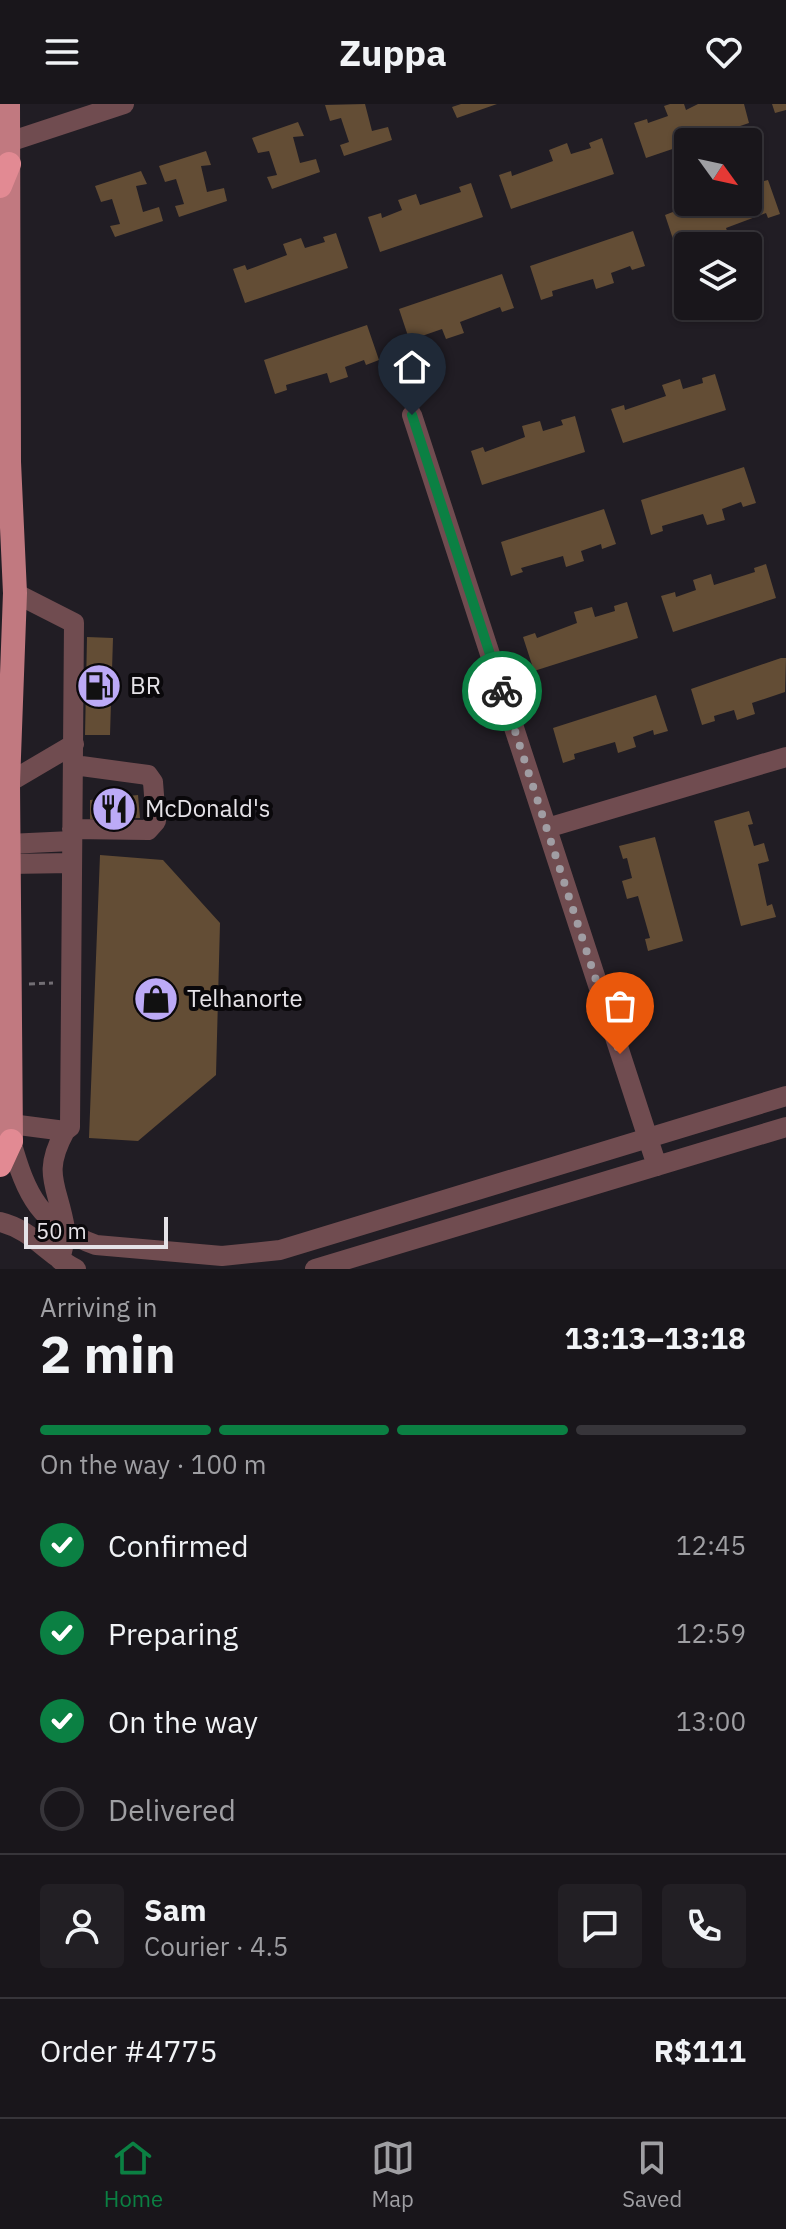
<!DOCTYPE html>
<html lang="en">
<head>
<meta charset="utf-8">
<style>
  :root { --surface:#19161b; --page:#221f24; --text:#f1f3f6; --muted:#9f9fa3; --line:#37353a; --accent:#0b8043 }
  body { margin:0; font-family:"IBM Plex Sans",sans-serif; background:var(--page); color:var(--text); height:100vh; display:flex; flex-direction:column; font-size:30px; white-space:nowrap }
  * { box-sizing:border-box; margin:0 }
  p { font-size:26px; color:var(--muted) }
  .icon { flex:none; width:44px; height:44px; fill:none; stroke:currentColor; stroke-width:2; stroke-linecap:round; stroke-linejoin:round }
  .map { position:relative; height:1165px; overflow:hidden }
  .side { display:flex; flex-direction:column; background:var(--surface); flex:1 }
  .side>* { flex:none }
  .needle { width:52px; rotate:123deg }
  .controls { position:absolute; left:674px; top:24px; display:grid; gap:16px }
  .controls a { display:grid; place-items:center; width:88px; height:88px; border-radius:8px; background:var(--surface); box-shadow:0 2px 6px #0004,0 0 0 2px var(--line); font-size:40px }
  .scale { position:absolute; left:24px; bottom:20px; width:144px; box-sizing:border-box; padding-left:8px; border:4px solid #e5e2e7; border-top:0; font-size:22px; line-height:28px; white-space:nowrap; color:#e5e2e7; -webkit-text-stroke:6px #0a080b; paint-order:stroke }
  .pin { position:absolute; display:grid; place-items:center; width:68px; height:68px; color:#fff; margin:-82px -34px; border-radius:50% 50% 50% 0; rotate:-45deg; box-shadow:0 0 8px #0007 }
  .pin .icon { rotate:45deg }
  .courier { position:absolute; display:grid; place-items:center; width:80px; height:80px; margin:-40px; border:6px solid #0b8043; border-radius:50%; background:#fff; color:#222; box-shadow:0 2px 10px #0007 }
  .headline em { font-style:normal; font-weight:800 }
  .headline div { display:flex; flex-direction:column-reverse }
  .headline { display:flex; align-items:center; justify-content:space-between; height:136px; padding:0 40px }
  h1 { font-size:52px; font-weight:800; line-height:60px }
  .bar { display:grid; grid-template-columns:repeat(4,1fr); gap:12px 8px; align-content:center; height:96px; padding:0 40px }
  .bar i { height:10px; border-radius:6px; background:var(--line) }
  .bar .current { background:var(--accent) }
  .bar p { grid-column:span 4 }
  .line { display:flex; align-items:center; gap:20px; padding:0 40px; border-top:2px solid var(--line) }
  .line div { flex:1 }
  .round { display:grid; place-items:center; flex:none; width:84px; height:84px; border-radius:8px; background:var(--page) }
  ol { padding:0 40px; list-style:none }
  li { display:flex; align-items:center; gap:24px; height:88px }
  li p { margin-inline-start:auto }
  li .icon { padding:8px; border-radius:50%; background:var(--accent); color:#fff; stroke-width:4 }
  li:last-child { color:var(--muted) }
  li i { width:44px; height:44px; border:4px solid var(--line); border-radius:50% }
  header { display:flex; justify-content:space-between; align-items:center; height:104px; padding:0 40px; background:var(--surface); font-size:36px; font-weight:800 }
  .tab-bar { display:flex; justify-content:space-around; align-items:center; height:112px; border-top:2px solid var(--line); background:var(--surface); font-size:22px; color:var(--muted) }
  .tab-bar a { display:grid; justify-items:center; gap:4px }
  .tab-bar .current { color:var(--accent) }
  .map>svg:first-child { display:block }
  .building { fill:#634d35 }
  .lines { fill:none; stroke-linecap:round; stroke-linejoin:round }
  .path { stroke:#726e74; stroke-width:3; stroke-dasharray:6 4; stroke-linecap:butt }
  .minor { stroke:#704c50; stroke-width:20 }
  .major { stroke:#c17980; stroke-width:24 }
  .highway { stroke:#e28a93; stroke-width:24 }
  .done { stroke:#a09da3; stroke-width:8; stroke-dasharray:0 14.4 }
  .route { stroke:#0b8043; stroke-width:10 }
  .labels { text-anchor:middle; stroke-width:8; stroke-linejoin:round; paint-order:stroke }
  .poi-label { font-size:24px; fill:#e5e2e7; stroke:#0a080b; text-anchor:start }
</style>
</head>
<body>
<header><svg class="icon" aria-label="menu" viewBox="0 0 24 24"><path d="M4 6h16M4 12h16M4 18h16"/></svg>Zuppa<svg class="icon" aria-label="heart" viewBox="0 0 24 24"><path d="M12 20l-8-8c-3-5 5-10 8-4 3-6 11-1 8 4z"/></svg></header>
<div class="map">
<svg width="786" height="1165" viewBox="0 0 786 1165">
  <rect width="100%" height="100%" fill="#211d24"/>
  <path class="building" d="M365,0L372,27L388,23L392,36L344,52L340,41L349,38L341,14L330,17L325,1Z
    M461,0H497L457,14L452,3Z
    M670,0H684L686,6L698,0H744L749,19L646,54L634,19L647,15L648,19L668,12L664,2Z
    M772,0H786V6L775,9Z
    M298,18L304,32L293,33L300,59L316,55L320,68L272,85L267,73L277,71L269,47L258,49L252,34Z
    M602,34L614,70L511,105L499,71L511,67L512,72L553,57L549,46L567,39L571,50L591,44L589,39Z
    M206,47L211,61L201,62L207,88L224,84L227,97L179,113L175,102L184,100L176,75L165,78L159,62Z
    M141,67L147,80L136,82L143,108L159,103L163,117L115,133L110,122L120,120L112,95L101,98L95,82Z
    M768,76L780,110L768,114L766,109L726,124L730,135L712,141L708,131L688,137L690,142L677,147L665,111L699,98H748V81Z
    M471,79L483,113L380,148L368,113L381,109L382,114L402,106L398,96L416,90L420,101L461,88L459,83Z
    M633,127L645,162L632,166L630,162L611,169L614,179L596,185L593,175L552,187L553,192L541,196L530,162Z
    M336,129L348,164L245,199L233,165L245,161L247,166L287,151L283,140L301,134L305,144L325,138L323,133Z
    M502,170L514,204L502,208L500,203L460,218L464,229L446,235L442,225L422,232L424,237L411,241L399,205Z
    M367,221L379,256L366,261L364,256L345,263L348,273L330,279L327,269L286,281L287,286L275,290L264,256Z
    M715,270L726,306L623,339L611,305L624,301L625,306L666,292L662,281L680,275L683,285L703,279L702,274Z
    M575,312L585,348L482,381L471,347L483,343L485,348L525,333L522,322L540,317L543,327L563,321L561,316Z
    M744,363L756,399L743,403L741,398L722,405L725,416L707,421L703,410L662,422L663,427L651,431L641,396Z
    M604,405L616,440L602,445L601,440L581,447L584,457L566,463L563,452L521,464L523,468L511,472L501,438Z
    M766,460L776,494L673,528L661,492L675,488L676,493L696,486L693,476L711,470L714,481L755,468L754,464Z
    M627,498L638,534L534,567L523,533L535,529L537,534L577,519L574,508L592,503L595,513L615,507L614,502Z
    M87,533L113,534L110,631H85Z
    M781,554H786L785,588L752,599L755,610L737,616L734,606L714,612L715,617L702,621L691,585Z
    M656,591L668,627L654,631L653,626L633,633L636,643L618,649L615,638L574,650L575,655L563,659L553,624Z
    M138,691L140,714L90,715V696Z
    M749,707L753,720L748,721L754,742L764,739L769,757L758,760L767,802L772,800L776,813L741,822L714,717Z
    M655,733L683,837L648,847L645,835L650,834L638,792L627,795L622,777L632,774L627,754L623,755L619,742Z
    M100,751L163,756L220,819L216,971L138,1037L89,1034Z"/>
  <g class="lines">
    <path class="path" d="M29,880L53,879"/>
    <path class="minor" d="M9,38L124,0
      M412,311L657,1062
      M8,679L74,640
      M547,724L786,653
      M72,725L148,726L156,717L153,678L148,671L74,661
      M8,740L72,737
      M8,760L72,759
      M11,1020L65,1027L70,1023L74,519L15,489
      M11,1037C26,1091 40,1121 96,1141L222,1152L280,1146L786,992
      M0,1118C33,1126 47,1151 76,1165
      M60,1156C62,1147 66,1135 65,1125C58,1081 41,1071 65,1027
      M315,1165L786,1023"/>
    <path class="major" d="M8,0L9,358L15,489L8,679L11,1037"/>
    <path class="highway" d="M0,82L9,60
      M0,1061L11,1037"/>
  </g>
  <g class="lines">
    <path class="done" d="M502,587L620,950"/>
    <path class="route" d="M412,311L502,587"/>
  </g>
  <defs>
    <g id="fuel-disc" transform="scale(2.3)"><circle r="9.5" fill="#bcaaf6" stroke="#0a080b"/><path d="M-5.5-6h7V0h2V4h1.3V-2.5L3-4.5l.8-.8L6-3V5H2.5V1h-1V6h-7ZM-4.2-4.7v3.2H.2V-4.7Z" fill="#111"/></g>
    <g id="restaurant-disc" transform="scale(2.3)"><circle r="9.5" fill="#bcaaf6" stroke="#0a080b"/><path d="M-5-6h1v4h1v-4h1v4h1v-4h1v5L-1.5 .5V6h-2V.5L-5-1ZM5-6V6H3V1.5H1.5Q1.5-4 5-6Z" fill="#111"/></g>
    <g id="shop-disc" transform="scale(2.3)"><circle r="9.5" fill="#bcaaf6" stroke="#0a080b"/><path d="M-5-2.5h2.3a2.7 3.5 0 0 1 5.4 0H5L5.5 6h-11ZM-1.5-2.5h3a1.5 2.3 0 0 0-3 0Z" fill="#111"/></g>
  </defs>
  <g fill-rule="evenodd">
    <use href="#fuel-disc" x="99" y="582"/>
    <use href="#restaurant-disc" x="114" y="705"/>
    <use href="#shop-disc" x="156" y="895"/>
  </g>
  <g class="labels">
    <g class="poi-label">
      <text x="130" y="590">BR</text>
      <text x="145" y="713">McDonald's</text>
      <text x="187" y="903">Telhanorte</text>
    </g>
  </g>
</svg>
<div class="controls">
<a><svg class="needle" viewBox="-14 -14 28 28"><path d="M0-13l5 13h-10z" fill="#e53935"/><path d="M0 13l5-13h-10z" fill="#9f9fa3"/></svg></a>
<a><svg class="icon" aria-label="layers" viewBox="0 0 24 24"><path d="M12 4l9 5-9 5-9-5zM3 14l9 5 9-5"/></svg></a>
</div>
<div class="scale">50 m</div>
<div class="pin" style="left:620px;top:950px;background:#ea580c"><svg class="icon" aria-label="bag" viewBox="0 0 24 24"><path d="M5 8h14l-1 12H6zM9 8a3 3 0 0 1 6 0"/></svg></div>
<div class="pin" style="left:412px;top:311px;background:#1f2937"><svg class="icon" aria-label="home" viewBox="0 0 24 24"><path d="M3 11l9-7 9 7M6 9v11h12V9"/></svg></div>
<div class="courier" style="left:502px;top:587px"><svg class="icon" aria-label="bike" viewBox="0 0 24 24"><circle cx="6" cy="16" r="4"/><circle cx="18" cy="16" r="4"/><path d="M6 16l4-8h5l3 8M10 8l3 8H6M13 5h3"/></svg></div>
</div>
<section class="side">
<div class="headline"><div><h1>2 min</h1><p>Arriving in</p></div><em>13:13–13:18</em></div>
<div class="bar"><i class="current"></i><i class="current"></i><i class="current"></i><i></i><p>On the way · 100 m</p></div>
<ol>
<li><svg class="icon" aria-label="check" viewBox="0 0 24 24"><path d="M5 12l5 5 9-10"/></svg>Confirmed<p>12:45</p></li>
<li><svg class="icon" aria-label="check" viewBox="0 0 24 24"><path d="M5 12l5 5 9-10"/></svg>Preparing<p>12:59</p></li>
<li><svg class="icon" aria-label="check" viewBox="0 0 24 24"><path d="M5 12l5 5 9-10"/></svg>On the way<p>13:00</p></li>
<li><i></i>Delivered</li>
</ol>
<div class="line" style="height:144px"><a class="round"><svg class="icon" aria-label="person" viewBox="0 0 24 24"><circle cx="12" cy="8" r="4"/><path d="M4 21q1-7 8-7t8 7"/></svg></a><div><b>Sam</b><p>Courier · 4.5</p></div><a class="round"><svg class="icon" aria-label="chat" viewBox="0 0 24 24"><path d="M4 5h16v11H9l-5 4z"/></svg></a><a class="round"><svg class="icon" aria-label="phone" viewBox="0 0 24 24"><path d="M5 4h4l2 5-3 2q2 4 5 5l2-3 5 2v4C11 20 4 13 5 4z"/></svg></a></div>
<div class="line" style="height:104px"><div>Order #4775</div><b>R$111</b></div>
</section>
<nav class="tab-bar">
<a class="current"><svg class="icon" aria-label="home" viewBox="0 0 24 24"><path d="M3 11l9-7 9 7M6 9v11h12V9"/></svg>Home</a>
<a><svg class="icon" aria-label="map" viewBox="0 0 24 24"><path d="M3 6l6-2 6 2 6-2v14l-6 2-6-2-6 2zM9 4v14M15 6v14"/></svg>Map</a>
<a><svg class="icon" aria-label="saved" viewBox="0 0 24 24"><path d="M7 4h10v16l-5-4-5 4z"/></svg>Saved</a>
</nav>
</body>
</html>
